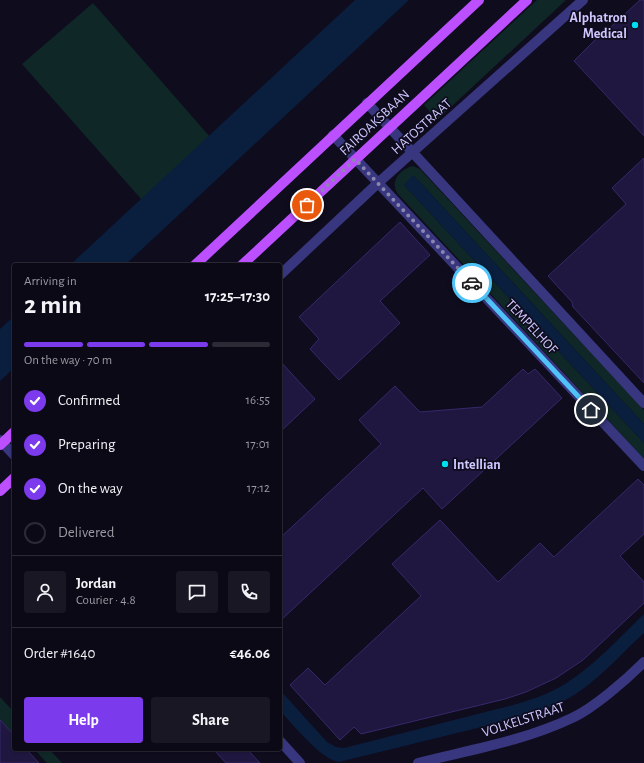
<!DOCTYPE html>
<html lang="en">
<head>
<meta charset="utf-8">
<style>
  :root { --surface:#0b0916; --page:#191723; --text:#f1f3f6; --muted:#9a9aa1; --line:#2b2a35; --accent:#7c3aed }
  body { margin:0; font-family:"Alegreya Sans",sans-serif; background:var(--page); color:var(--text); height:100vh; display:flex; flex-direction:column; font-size:15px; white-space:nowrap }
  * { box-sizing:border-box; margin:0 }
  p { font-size:13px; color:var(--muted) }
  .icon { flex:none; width:22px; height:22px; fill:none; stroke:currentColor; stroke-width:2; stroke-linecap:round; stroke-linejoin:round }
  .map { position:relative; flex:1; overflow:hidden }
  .side { position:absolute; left:12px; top:263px; width:270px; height:488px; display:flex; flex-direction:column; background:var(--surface); border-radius:4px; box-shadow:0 1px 3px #0004,0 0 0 1px var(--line) }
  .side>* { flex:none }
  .pin { position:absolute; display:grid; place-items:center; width:34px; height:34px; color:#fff; margin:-17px; border:2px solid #fff; border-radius:50%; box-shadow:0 1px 4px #0007 }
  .courier { position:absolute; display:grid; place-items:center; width:40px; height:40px; margin:-20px; border:3px solid #4fc3f7; border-radius:50%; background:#fff; color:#222; box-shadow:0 1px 5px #0007 }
  .overview em { font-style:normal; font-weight:700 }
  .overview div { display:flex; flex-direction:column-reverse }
  .overview { display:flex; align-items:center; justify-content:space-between; height:68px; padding:0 12px }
  h1 { font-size:26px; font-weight:700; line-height:30px }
  .bar { display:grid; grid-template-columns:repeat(4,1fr); gap:6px 4px; align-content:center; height:48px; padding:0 12px }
  .bar i { height:5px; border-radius:3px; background:var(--line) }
  .bar .current { background:var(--accent) }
  .bar p { grid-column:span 4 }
  .line { display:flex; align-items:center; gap:10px; padding:0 12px; border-top:1px solid var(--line) }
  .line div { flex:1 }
  .round { display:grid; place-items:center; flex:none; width:42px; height:42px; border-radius:4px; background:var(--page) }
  ol { padding:0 12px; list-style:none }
  li { display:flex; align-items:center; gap:12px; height:44px }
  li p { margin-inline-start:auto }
  li .icon { padding:4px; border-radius:50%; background:var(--accent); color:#fff; stroke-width:4 }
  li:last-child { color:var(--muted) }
  li i { width:22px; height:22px; border:2px solid var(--line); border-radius:50% }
  .cta { display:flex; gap:8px; margin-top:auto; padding:8px 12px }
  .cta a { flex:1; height:46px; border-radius:4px; background:var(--accent); color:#fff; font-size:16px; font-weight:700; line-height:46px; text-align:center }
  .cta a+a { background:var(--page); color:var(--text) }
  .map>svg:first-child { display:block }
  .green { fill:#0f2827 }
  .water { fill:#0a1e3e }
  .building { fill:#1f173f; stroke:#36296b }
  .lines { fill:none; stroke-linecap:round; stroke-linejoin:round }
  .minor { stroke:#38367e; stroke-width:10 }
  .major { stroke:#bc4fff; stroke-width:10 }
  .done { stroke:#8b86b0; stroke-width:4; stroke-dasharray:0 7.2 }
  .route { stroke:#4fc3f7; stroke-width:5 }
  .poi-dot { fill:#00ddf3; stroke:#0f0c1e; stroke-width:1.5 }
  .labels { text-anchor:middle; stroke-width:3.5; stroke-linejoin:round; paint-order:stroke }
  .poi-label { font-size:14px; font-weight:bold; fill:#cec8ff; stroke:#0f0c1e; text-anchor:end }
  .street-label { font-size:14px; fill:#cec8ff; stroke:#0f0c1e }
</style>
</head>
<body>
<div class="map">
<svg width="644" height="763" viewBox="0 0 644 763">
  <rect width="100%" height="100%" fill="#0f0c1e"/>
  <path class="green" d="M537,0H566L437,120L424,105Z
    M93,3L210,137L142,200L22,64Z
    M413,166L420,169L644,410V424L414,176L404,185L644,443V459L398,194C389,182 400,169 413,166Z
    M0,697L14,712V735L0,720Z
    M34,749H49L62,763H47Z"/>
  <path class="water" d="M355,0H409L125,265H70Z
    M413,175L644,424V443L404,185Z
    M14,316V368L0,381V329Z
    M644,614V633C623,652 603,675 580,691C565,702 548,708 530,715L339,762C320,759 294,725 280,711V690L327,742L336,747L344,748L513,705C531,700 549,694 565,684C594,666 619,638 644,614Z"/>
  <path class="building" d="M640,0H644V136L574,61L599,36L600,37Z
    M644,158V383L573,307L572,302L548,276L626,204L612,188Z
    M400,222L430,255L380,301L400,323L339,380L310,349L319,339L299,317Z
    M280,361L315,399L280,432Z
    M523,369L528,374L535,369L562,398L442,509L423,488L280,621V538L381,444L359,420L395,386L420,412L482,407Z
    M638,479L644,485V534L620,556L644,582V603L583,660L556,678L526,692L505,699L361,734L354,727L340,740L290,685L308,668L325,685L421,596L392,564L440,520L498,582L540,543L554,557Z
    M0,720L14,735V749H26L39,763H0Z
    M213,749H247L260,763H226Z"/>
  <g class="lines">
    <path class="minor" d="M367,103L644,403
      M333,135L644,466
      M280,275L378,183L583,0
      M0,440L14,455
      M280,741L300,763
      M418,763C469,750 524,741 572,718C594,708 627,679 644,662"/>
    <path class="major" d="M195,265L479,0
      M242,265L527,0
      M0,445L14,432
      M0,491L14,478"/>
  </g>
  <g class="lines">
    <path class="done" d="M307,205L355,159L472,283"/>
    <path class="route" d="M472,283L591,410"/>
  </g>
  <g class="poi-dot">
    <circle cx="635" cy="25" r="4"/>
    <circle cx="445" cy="464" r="4"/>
  </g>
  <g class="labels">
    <g class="poi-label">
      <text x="627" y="22">Alphatron<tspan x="627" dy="16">Medical</tspan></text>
      <text x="453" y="469" text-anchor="start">Intellian</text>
    </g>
    <g class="street-label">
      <text transform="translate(374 122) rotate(-43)" y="5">FAIROAKSBAAN</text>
      <text transform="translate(421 126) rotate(-42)" y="5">HATOSTRAAT</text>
      <text transform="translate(532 326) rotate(47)" y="5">TEMPELHOF</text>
      <text transform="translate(523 719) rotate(-18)" y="5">VOLKELSTRAAT</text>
    </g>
  </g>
</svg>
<div class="pin" style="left:307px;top:205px;background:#ea580c"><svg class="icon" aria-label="bag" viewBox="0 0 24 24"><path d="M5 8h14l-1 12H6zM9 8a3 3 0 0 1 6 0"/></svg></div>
<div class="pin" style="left:591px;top:410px;background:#1f2937"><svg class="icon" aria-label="home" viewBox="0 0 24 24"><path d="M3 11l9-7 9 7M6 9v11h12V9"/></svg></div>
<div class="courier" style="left:472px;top:283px"><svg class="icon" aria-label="car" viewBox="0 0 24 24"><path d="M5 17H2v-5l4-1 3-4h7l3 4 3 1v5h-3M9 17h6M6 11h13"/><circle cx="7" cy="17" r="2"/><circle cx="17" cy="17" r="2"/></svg></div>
<section class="side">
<div class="overview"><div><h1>2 min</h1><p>Arriving in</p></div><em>17:25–17:30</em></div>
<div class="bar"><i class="current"></i><i class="current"></i><i class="current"></i><i></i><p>On the way · 70 m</p></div>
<ol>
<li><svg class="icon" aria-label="check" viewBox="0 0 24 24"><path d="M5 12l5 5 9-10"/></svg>Confirmed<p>16:55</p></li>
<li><svg class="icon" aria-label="check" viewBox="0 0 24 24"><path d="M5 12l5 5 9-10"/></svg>Preparing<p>17:01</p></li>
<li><svg class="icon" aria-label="check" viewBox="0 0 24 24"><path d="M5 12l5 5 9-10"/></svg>On the way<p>17:12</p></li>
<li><i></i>Delivered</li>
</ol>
<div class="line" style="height:72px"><a class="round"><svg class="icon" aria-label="person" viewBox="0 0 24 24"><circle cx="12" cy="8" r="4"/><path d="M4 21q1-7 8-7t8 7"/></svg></a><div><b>Jordan</b><p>Courier · 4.8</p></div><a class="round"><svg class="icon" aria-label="chat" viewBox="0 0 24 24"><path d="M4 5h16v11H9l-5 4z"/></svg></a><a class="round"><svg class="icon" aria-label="phone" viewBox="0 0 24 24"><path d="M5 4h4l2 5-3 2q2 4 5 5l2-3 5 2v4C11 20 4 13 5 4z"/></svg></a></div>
<div class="line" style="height:52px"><div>Order #1640</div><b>€46.06</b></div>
<div class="cta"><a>Help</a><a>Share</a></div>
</section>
</div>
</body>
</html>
